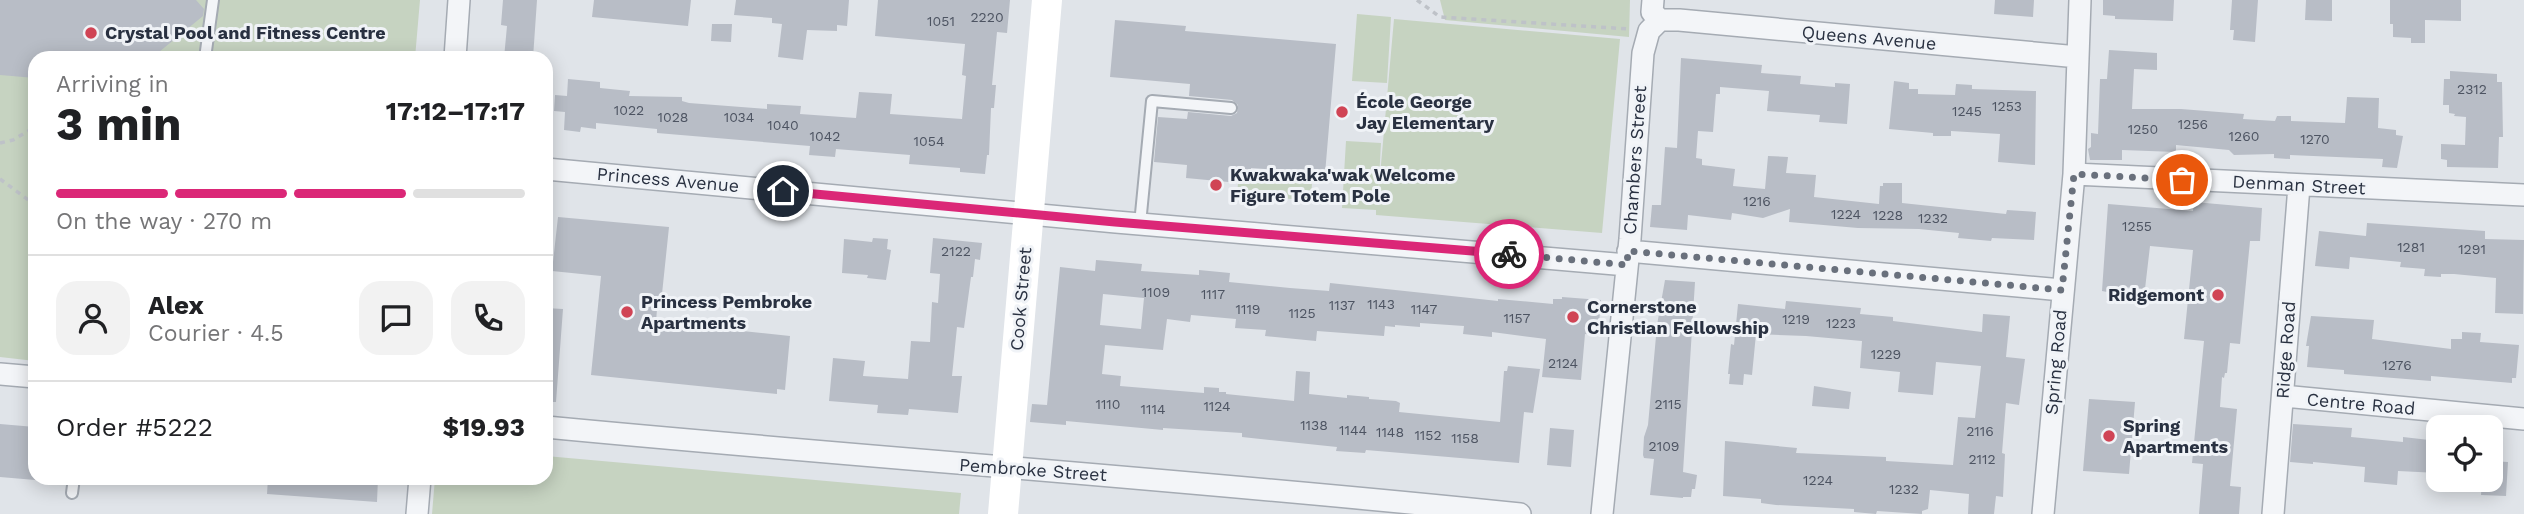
<!DOCTYPE html>
<html lang="en">
<head>
<meta charset="utf-8">
<style>
  :root { --surface:#fff; --page:#f2f2f2; --text:#202124; --muted:#757577; --line:#e0e0e0; --accent:#db2777 }
  body { margin:0; font-family:"Work Sans",sans-serif; background:var(--page); color:var(--text); height:100vh; display:flex; flex-direction:column; font-size:26px; white-space:nowrap }
  * { box-sizing:border-box; margin:0 }
  p { font-size:23px; color:var(--muted) }
  .icon { flex:none; width:38px; height:38px; fill:none; stroke:currentColor; stroke-width:2; stroke-linecap:round; stroke-linejoin:round }
  .map { position:relative; flex:1; overflow:hidden }
  .panel { position:absolute; left:28px; top:51px; width:525px; height:434px; display:flex; flex-direction:column; background:var(--surface); border-radius:21px; box-shadow:0 4px 18px #0003 }
  .panel>* { flex:none }
  .buttons { position:absolute; left:2426px; top:415px; display:grid; gap:14px }
  .buttons a { display:grid; place-items:center; width:77px; height:77px; border-radius:14px; background:var(--surface); box-shadow:0 4px 18px #0003; font-size:35px }
  .pin { position:absolute; display:grid; place-items:center; width:60px; height:60px; color:#fff; margin:-30px; border:4px solid #fff; border-radius:50%; box-shadow:0 2px 7px #0007 }
  .courier { position:absolute; display:grid; place-items:center; width:70px; height:70px; margin:-35px; border:5px solid #db2777; border-radius:50%; background:#fff; color:#222; box-shadow:0 2px 9px #0007 }
  .headline em { font-style:normal; font-weight:700 }
  .headline div { display:flex; flex-direction:column-reverse }
  .headline { display:flex; align-items:center; justify-content:space-between; height:119px; padding:0 28px }
  h1 { font-size:46px; font-weight:700; line-height:52px }
  .bar { display:grid; grid-template-columns:repeat(4,1fr); gap:10px 7px; align-content:center; height:84px; padding:0 28px }
  .bar i { height:9px; border-radius:5px; background:var(--line) }
  .bar .active { background:var(--accent) }
  .bar p { grid-column:span 4 }
  .line { display:flex; align-items:center; gap:18px; padding:0 28px; border-top:2px solid var(--line) }
  .line div { flex:1 }
  .round { display:grid; place-items:center; flex:none; width:74px; height:74px; border-radius:21px; background:var(--page) }
  .map>svg:first-child { display:block }
  .green { fill:#c6d3c1 }
  .building { fill:#b8bdc6; fill-rule:evenodd }
  .lines { fill:none; stroke-linecap:round; stroke-linejoin:round }
  .service-casing { stroke:#a5abb3; stroke-width:14 }
  .minor-casing { stroke:#a5abb3; stroke-width:24 }
  .path { stroke:#bec2c8; stroke-width:3.5; stroke-dasharray:5 5; stroke-linecap:butt }
  .service { stroke:#f3f5f8; stroke-width:10 }
  .minor { stroke:#f3f5f8; stroke-width:21 }
  .secondary { stroke:#fff; stroke-width:30 }
  .done { stroke:#69707c; stroke-width:7; stroke-dasharray:0 12.6 }
  .route { stroke:#db2777; stroke-width:9 }
  .poi-dot { fill:#d04455; stroke:#f0f3f7; stroke-width:2.5 }
  .labels { text-anchor:middle; stroke-width:6; stroke-linejoin:round; paint-order:stroke }
  .number-label { font-size:14px; fill:#4d5462 }
  .poi-label { font-size:18px; font-weight:bold; fill:#293141; stroke:#f0f3f7; text-anchor:start }
  .street-label { font-size:18px; fill:#293141; stroke:#f0f3f7 }
</style>
</head>
<body>
<div class="map">
<svg width="2524" height="514" viewBox="0 0 2524 514">
  <rect width="100%" height="100%" fill="#e0e4e9"/>
  <path class="green" d="M0,0H420L415,58H35V361L0,357Z
    M1440,0H1630L1629,37L1445,20Z
    M1357,14L1391,17L1387,83L1352,81Z
    M1394,19L1620,39L1602,233L1376,215V210L1342,208L1346,141L1381,143L1378,198Z
    M1239,170L1260,172L1259,181L1312,183L1311,200L1237,196Z
    M546,456L961,493L959,514H432L435,478H546Z"/>
  <path class="building" d="M0,0H196L204,9L203,16L159,52L158,58H35V78L0,75Z
    M503,0H537L533,58H504L507,26L501,25Z
    M594,0H691L688,26L592,17Z
    M736,0H849L847,26L837,25V31L807,30L803,60L778,57L782,24L772,23V18L734,15Z
    M878,0H1010L1007,33L997,32L992,85H996L994,108H991L989,155H987L985,174L960,172V168L909,164L910,155L836,149L835,157L809,155L810,146L657,133V129L596,123V129L581,127L580,132L564,130L565,112L554,111L555,95L567,96L568,79L600,82V88L630,91L629,96L682,97V101L689,103L767,109V104L801,106L800,114L856,118L859,92L892,94L890,114L962,119L966,76L962,75L965,44L875,36Z
    M1995,0H2034L2033,17L1994,14Z
    M2103,0H2174L2173,21L2115,19V16L2103,15Z
    M2232,0H2258L2255,42L2233,40L2234,30H2230Z
    M2306,0H2332V21L2305,20Z
    M2390,0H2461V21L2425,20V43H2411V38L2393,37V24H2390Z
    M1115,20L1186,26L1185,31L1336,44L1325,174L1307,173L1306,179L1290,178L1291,171L1251,168L1250,184L1186,178L1187,165L1154,162L1158,117L1187,119L1188,112L1231,116L1237,113L1238,105L1232,100L1189,96L1190,84L1110,77Z
    M712,24H732L731,42L711,41Z
    M2109,50L2157,53V70L2134,69L2132,109H2181L2244,114L2243,119L2275,121L2277,116H2291V121L2345,123L2347,97L2379,98L2378,128L2396,130V135L2403,136L2397,168L2382,167L2383,159L2290,155V159L2274,158V154L2234,155L2229,150L2176,145V152L2122,150V160H2090L2088,149L2091,147V133L2098,134L2100,79H2107Z
    M1681,58L1762,65L1761,73L1801,76L1800,84L1835,87V83L1850,84L1847,124L1819,122L1820,115L1767,111L1769,91L1720,87V94H1716L1713,132L1698,131L1696,158L1702,159V165L1735,169L1733,186L1765,189L1768,156L1788,157L1786,173L1816,175L1814,197L1879,204L1880,186H1883V183H1902V203L2006,214L2007,210L2036,212L2034,240L1992,238L1991,241L1958,238L1959,233L1919,229L1858,228L1789,222L1790,209L1763,218L1732,213L1731,220L1688,215L1687,230L1650,227L1652,205H1661L1665,147L1677,148Z
    M2450,71L2497,74V82H2502L2503,137H2499L2498,168L2447,167V160L2441,159V144L2465,145L2466,117L2454,116L2455,114L2449,113V105H2443L2444,79H2450Z
    M1894,81L1909,83V89H1918V94L1955,95L1956,84L1972,85V89L2036,91L2035,165L1998,162L2000,134L1951,131V136H1933V133L1889,129Z
    M2194,202L2262,208L2260,241H2250L2240,344L2230,343L2227,373H2225L2224,378L2222,377L2220,407L2237,409L2230,486L2241,487L2239,514H2199L2203,464L2192,463L2204,341L2184,339L2193,250L2150,246L2145,289L2122,287L2121,302L2106,301L2107,292L2102,291L2108,204L2193,211Z
    M558,217L669,227L662,294L658,296L656,322L790,336L785,390L777,389V394L591,375L601,276L552,271Z
    M2367,223L2485,231V239L2524,240L2523,314L2495,313L2496,278L2454,274H2441V277L2424,276L2425,269L2400,267L2401,262L2350,257L2349,269L2315,266L2319,231L2366,236Z
    M873,238L888,239L887,249L891,250L886,280L867,278L868,275L842,273L844,239L872,242Z
    M933,238L982,243L980,260L975,259L973,277H971L964,328L957,327L952,376H962L958,413L909,409L908,415L877,413L878,405L829,401L833,358L865,361L863,376L908,379L911,341L930,342L932,302L938,303L940,274L930,273Z
    M1096,260L1142,264L1141,271L1199,275V270L1230,273L1229,282L1290,288L1329,291L1330,283L1498,301V299L1553,304V299H1562V297L1601,300L1598,335L1585,334L1581,380L1542,377L1546,339L1492,332V337L1463,334L1464,326L1420,323V327L1395,325V327L1385,326L1384,336L1317,331L1316,341L1265,336L1266,330L1235,328L1236,319L1191,315L1190,322L1167,319L1163,350L1105,345L1102,374L1121,376L1120,386L1204,393V387L1219,388V392H1226V394L1294,401L1296,371L1310,372L1309,394L1347,398V395L1369,397V399L1396,401L1400,403L1399,412L1500,422L1504,371H1507L1508,366L1540,369L1533,413L1524,412L1519,463L1366,450L1365,453L1336,451L1337,447L1242,437V433L1163,428V430L1066,421V425L1030,422L1032,404L1047,405L1060,267L1095,271ZM1103,294L1144,298L1141,329L1100,325Z
    M1665,280L1695,282L1683,472L1697,475L1695,489H1692L1691,497H1683V498L1650,495L1654,459L1644,458L1643,455L1644,437L1648,425L1657,325Z
    M1786,301L1861,308L1860,314L1893,317V321L1982,332L1983,314L2010,316L2006,357L2025,359L2019,405L2006,403L2002,453L2005,454L2003,497L1996,496L1994,514H1968L1969,494L1930,490L1928,509L1922,511V514L1877,511L1876,514L1854,512V509L1776,505L1761,503V499L1723,496L1725,441L1797,448L1796,453L1886,457V461L1953,465L1958,417L1975,418L1981,366L1936,362L1933,395L1898,392L1900,372L1860,368L1862,341L1806,336L1756,334L1752,375L1744,374L1743,385L1729,384L1730,374H1728L1731,344L1734,345L1738,304L1785,309Z
    M546,308L563,309L556,402H546Z
    M2311,316L2374,320L2372,339L2451,349V339H2462V332L2481,333L2480,342L2519,345L2516,378H2512V383L2431,376V381L2344,374V370L2307,367L2309,346H2306Z
    M1814,386L1851,392L1849,409L1812,406Z
    M2089,399L2135,402L2129,474L2083,471Z
    M0,424L35,427V480L0,477Z
    M2293,424L2352,428L2351,437L2403,442V437L2438,441V473L2398,471L2397,485L2364,482L2365,467L2313,462V464L2290,462Z
    M1550,428L1574,430L1571,467L1547,465Z
    M2490,461L2508,462L2506,496L2481,495L2482,480H2490Z
    M268,478H378L377,502L267,494Z"/>
  <g class="lines">
    <g class="service-casing">
      <path id="service" d="M205,58L213,0
        M1140,224L1152,101L1231,108
        M72,493L74,478"/>
    </g>
    <g class="minor-casing">
      <path id="minor" d="M1653,0L1652,12L1660,20
        M1660,20H1679L2078,57
        M455,58L459,0
        M546,169L1116,222L1627,265
        M2074,174L2524,195
        M1628,251L2062,290
        M0,374L35,377
        M2283,396L2524,419
        M546,427C870,458 1196,480 1520,514
        M417,514L420,478
        M1602,514L1630,239L1643,53L1649,31L1660,20
        M2043,514L2074,174L2080,0
        M2273,514L2299,186"/>
    </g>
    <path class="path" d="M1417,0L1440,17L1629,29
      M0,143L13,140L35,127
      M0,179L35,205
      M34,269H35"/>
    <use href="#service" class="service"/>
    <use href="#minor" class="minor"/>
    <path class="secondary" d="M1003,514L1047,0"/>
  </g>
  <g class="lines">
    <path class="done" d="M1509,254L1627,265L1628,251L2062,290L2074,174L2182,180"/>
    <path class="route" d="M783,191L1115,222L1509,254"/>
  </g>
  <g class="poi-dot">
    <circle cx="91" cy="33" r="7"/>
    <circle cx="1342" cy="112" r="7"/>
    <circle cx="1216" cy="185" r="7"/>
    <circle cx="2218" cy="295" r="7"/>
    <circle cx="627" cy="312" r="7"/>
    <circle cx="1573" cy="317" r="7"/>
    <circle cx="2109" cy="436" r="7"/>
  </g>
  <g class="labels">
    <g class="number-label">
      <text x="987" y="22">2220</text>
      <text x="941" y="26">1051</text>
      <text x="2472" y="94">2312</text>
      <text x="2007" y="111">1253</text>
      <text x="629" y="115">1022</text>
      <text x="1967" y="116">1245</text>
      <text x="673" y="122">1028</text>
      <text x="739" y="122">1034</text>
      <text x="2193" y="129">1256</text>
      <text x="783" y="130">1040</text>
      <text x="2143" y="134">1250</text>
      <text x="825" y="141">1042</text>
      <text x="2244" y="141">1260</text>
      <text x="2315" y="144">1270</text>
      <text x="929" y="146">1054</text>
      <text x="1757" y="206">1216</text>
      <text x="1846" y="219">1224</text>
      <text x="1888" y="220">1228</text>
      <text x="1933" y="223">1232</text>
      <text x="2137" y="231">1255</text>
      <text x="2411" y="252">1281</text>
      <text x="2472" y="254">1291</text>
      <text x="956" y="256">2122</text>
      <text x="1156" y="297">1109</text>
      <text x="1213" y="299">1117</text>
      <text x="1381" y="309">1143</text>
      <text x="1342" y="310">1137</text>
      <text x="1248" y="314">1119</text>
      <text x="1424" y="314">1147</text>
      <text x="1302" y="318">1125</text>
      <text x="1517" y="323">1157</text>
      <text x="1796" y="324">1219</text>
      <text x="1841" y="328">1223</text>
      <text x="1886" y="359">1229</text>
      <text x="1563" y="368">2124</text>
      <text x="2397" y="370">1276</text>
      <text x="1108" y="409">1110</text>
      <text x="1668" y="409">2115</text>
      <text x="1217" y="411">1124</text>
      <text x="1153" y="414">1114</text>
      <text x="1314" y="430">1138</text>
      <text x="1353" y="435">1144</text>
      <text x="1980" y="436">2116</text>
      <text x="1390" y="437">1148</text>
      <text x="1428" y="440">1152</text>
      <text x="1465" y="443">1158</text>
      <text x="1664" y="451">2109</text>
      <text x="1982" y="464">2112</text>
      <text x="1818" y="485">1224</text>
      <text x="1904" y="494">1232</text>
    </g>
    <g class="poi-label">
      <text x="105" y="39">Crystal Pool and Fitness Centre</text>
      <text x="1356" y="108">École George<tspan x="1356" dy="21">Jay Elementary</tspan></text>
      <text x="1230" y="181">Kwakwaka'wak Welcome<tspan x="1230" dy="21">Figure Totem Pole</tspan></text>
      <text x="2204" y="301" text-anchor="end">Ridgemont</text>
      <text x="641" y="308">Princess Pembroke<tspan x="641" dy="21">Apartments</tspan></text>
      <text x="1587" y="313">Cornerstone<tspan x="1587" dy="21">Christian Fellowship</tspan></text>
      <text x="2123" y="432">Spring<tspan x="2123" dy="21">Apartments</tspan></text>
    </g>
    <g class="street-label">
      <text transform="translate(1869 38) rotate(5)" y="6">Queens Avenue</text>
      <text transform="translate(1635 160) rotate(-86)" y="6">Chambers Street</text>
      <text transform="translate(668 180) rotate(5)" y="6">Princess Avenue</text>
      <text transform="translate(2299 185) rotate(3)" y="6">Denman Street</text>
      <text transform="translate(1021 299) rotate(-85)" y="6">Cook Street</text>
      <text transform="translate(2286 350) rotate(-86)" y="6">Ridge Road</text>
      <text transform="translate(2056 362) rotate(-85)" y="6">Spring Road</text>
      <text transform="translate(2361 404) rotate(5)" y="6">Centre Road</text>
      <text transform="translate(1033 470) rotate(4)" y="6">Pembroke Street</text>
    </g>
  </g>
</svg>
<div class="buttons">
<a><svg class="icon" aria-label="locate" viewBox="0 0 24 24"><circle cx="12" cy="12" r="6"/><path d="M12 2v4M12 18v4M2 12h4M18 12h4"/></svg></a>
</div>
<div class="pin" style="left:2182px;top:180px;background:#ea580c"><svg class="icon" aria-label="bag" viewBox="0 0 24 24"><path d="M5 8h14l-1 12H6zM9 8a3 3 0 0 1 6 0"/></svg></div>
<div class="pin" style="left:783px;top:191px;background:#1f2937"><svg class="icon" aria-label="home" viewBox="0 0 24 24"><path d="M3 11l9-7 9 7M6 9v11h12V9"/></svg></div>
<div class="courier" style="left:1509px;top:254px"><svg class="icon" aria-label="bike" viewBox="0 0 24 24"><circle cx="6" cy="16" r="4"/><circle cx="18" cy="16" r="4"/><path d="M6 16l4-8h5l3 8M10 8l3 8H6M13 5h3"/></svg></div>
<section class="panel">
<div class="headline"><div><h1>3 min</h1><p>Arriving in</p></div><em>17:12–17:17</em></div>
<div class="bar"><i class="active"></i><i class="active"></i><i class="active"></i><i></i><p>On the way · 270 m</p></div>
<div class="line" style="height:126px"><a class="round"><svg class="icon" aria-label="person" viewBox="0 0 24 24"><circle cx="12" cy="8" r="4"/><path d="M4 21q1-7 8-7t8 7"/></svg></a><div><b>Alex</b><p>Courier · 4.5</p></div><a class="round"><svg class="icon" aria-label="chat" viewBox="0 0 24 24"><path d="M4 5h16v11H9l-5 4z"/></svg></a><a class="round"><svg class="icon" aria-label="phone" viewBox="0 0 24 24"><path d="M5 4h4l2 5-3 2q2 4 5 5l2-3 5 2v4C11 20 4 13 5 4z"/></svg></a></div>
<div class="line" style="height:91px"><div>Order #5222</div><b>$19.93</b></div>
</section>
</div>
</body>
</html>
